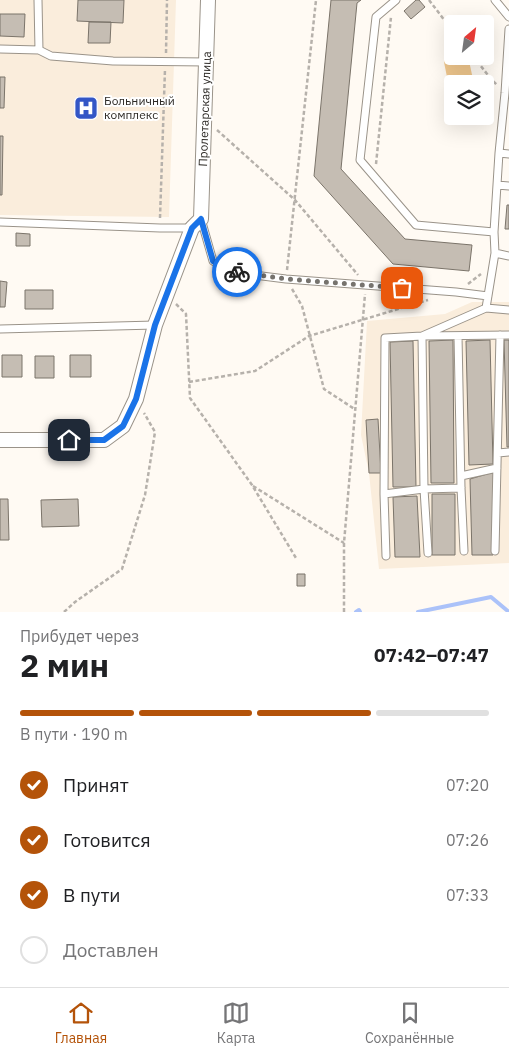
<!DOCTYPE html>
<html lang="ru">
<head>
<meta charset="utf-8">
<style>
  :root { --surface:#fff; --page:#f2f2f2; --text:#202124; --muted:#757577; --line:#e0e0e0; --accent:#b45309 }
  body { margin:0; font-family:"IBM Plex Sans",sans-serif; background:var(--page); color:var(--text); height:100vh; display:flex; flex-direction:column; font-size:19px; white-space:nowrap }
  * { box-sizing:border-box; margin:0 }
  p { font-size:16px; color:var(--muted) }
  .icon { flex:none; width:28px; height:28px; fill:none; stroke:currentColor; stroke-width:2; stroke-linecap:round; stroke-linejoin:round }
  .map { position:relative; height:612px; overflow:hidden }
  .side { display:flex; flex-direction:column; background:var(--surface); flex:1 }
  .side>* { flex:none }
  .needle { width:32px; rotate:29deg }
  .controls { position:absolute; left:444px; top:15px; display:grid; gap:10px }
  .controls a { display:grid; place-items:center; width:50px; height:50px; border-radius:5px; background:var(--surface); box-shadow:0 5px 20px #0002; font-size:25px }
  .pin { position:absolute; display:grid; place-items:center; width:42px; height:42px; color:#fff; margin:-21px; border-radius:10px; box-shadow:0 2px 8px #0006 }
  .courier { position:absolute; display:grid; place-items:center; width:50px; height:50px; margin:-25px; border:4px solid #1a73e8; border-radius:50%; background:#fff; color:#222; box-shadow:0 1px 6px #0007 }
  .overview em { font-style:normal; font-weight:700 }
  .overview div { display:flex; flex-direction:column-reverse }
  .overview { display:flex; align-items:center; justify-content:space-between; height:85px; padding:0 20px }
  h1 { font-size:32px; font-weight:700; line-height:38px }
  .bar { display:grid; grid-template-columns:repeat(4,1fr); gap:8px 5px; align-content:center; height:60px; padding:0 20px }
  .bar i { height:6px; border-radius:4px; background:var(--line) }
  .bar .on { background:var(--accent) }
  .bar p { grid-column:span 4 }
  ol { padding:0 20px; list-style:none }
  li { display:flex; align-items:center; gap:15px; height:55px }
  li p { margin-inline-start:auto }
  li .icon { padding:5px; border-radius:50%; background:var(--accent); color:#fff; stroke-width:4 }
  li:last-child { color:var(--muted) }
  li i { width:28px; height:28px; border:2px solid var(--line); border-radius:50% }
  .tabs { display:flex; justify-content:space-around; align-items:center; height:70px; border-top:1px solid var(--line); background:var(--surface); font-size:14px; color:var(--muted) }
  .tabs a { display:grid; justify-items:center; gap:2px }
  .tabs .on { color:var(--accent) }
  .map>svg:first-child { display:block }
  .built { fill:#faeddc }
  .green { fill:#f1c88e }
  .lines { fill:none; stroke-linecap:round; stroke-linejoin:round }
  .stream { stroke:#abc2f9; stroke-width:4 }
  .building { fill:#c5bdb3; stroke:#7b746a }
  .service-casing { stroke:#9a9389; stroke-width:9 }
  .minor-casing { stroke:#9a9389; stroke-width:16 }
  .path { stroke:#b6b1ab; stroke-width:2.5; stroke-dasharray:4 2.5; stroke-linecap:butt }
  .service { stroke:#fff; stroke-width:7 }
  .minor { stroke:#fff; stroke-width:14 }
  .done { stroke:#76736e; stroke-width:5; stroke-dasharray:0 9 }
  .route { stroke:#1a73e8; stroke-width:6 }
  .labels { text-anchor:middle; stroke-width:4; stroke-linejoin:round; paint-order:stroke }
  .poi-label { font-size:12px; fill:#2d2a26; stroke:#fff; text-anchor:start }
  .street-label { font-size:12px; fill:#2d2a26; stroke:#fff }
</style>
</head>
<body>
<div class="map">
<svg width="509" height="612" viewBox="0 0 509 612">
  <rect width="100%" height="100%" fill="#fffaf3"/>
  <path class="built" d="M0,0H176L169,217L0,215Z
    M472,302H509V563L379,569L369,473L361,435L367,321L445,314Z"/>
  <path class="green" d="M452,53V56H468L474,84H452V102L444,62C445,56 447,55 452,53Z"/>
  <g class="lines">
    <path class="stream" d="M356,612L359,610L360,612
      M418,612L491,597L509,612"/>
  </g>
  <path class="building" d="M78,0H124L123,23L77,21Z
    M331,0H361L357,3L341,169L405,239L472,245L469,271L393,264L314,176Z
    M416,0H419L425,7L411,19L404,11Z
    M0,14H25L24,37L0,36Z
    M89,22H111L110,43H88Z
    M0,77H5L4,108H0Z
    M0,136H3L2,195H0Z
    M507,205H509V229H505Z
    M16,233L30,234V246H16Z
    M0,281L7,282L5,307H0Z
    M25,290H53V309H25Z
    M453,340L454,483H431L429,341Z
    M490,340L493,464L469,465L466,341Z
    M504,340H509V447H507Z
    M413,341L416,487H393L390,342Z
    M2,355H22V377H2Z
    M70,355H91V377H70Z
    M35,356H54V378H35Z
    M378,419L381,473H369L366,420Z
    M494,472L493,555H472L470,479Z
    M432,494H455V555H432Z
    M417,496L420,557H395L393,497Z
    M0,499H8L9,540H0Z
    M78,499L79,526L42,527L41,500Z
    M297,574H305V586H297Z"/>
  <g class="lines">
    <g class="service-casing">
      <path id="service" d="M38,0L39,50
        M396,0L376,17L360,160L416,225L494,232
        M495,0L509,17
        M0,49L39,50L51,56L113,61L207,62
        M499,153L509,154
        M497,185L509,186
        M201,219L213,261L230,272L286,279L456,292L488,296
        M0,222L160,228H192
        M495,253L509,256
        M486,308L509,310
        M0,329L155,325
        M458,336L461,488L464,551
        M498,453L509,452
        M461,476L497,468
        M384,494L424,489L461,488
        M495,551L500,335
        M428,553L424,489L422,336L509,335
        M386,556L384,494L385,338L422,336L486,308L495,253L494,232L499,153L505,93L509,29"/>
    </g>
    <g class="minor-casing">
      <path id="minor" d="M0,440H104L123,426L136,399L155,325L192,228L201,219L208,0"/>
    </g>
    <path class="path" d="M429,0L452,30
      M166,53L167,0
      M473,56L491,79L497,85
      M217,130L295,200L358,275
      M376,164L391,17
      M160,218L165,69
      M287,270L316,0
      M468,284L481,274
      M292,289L302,306L324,389L356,410
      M176,304L186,314L190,398L252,485L296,558
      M189,382L255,371L309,336L428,300
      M253,486L344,543
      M64,612L75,602L122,569L145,495L155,432L144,413
      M344,612V543L365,294"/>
    <use href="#service" class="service"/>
    <use href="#minor" class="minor"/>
  </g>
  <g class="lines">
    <path class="done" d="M237,272L286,279L402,288"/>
    <path class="route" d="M69,440H104L123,426L136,399L155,325L192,228L201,219L213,261L230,272H237"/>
  </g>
  <defs>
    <g id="hospital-square" transform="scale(1.25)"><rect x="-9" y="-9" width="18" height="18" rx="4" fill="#3356c6" stroke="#fff"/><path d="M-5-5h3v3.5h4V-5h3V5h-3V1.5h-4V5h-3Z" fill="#fff"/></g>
  </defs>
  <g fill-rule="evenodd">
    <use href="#hospital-square" x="86" y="108"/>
  </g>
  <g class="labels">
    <g class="poi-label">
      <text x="104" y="105">Больничный<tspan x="104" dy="14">комплекс</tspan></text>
    </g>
    <g class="street-label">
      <text transform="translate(205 109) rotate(-88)" y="4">Пролетарская улица</text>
    </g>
  </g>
</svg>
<div class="controls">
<a><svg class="needle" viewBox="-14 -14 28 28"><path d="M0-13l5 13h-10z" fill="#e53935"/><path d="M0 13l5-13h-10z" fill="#757577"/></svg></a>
<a><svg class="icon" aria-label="layers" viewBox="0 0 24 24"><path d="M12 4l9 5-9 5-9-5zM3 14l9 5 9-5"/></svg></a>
</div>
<div class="pin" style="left:402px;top:288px;background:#ea580c"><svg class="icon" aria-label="bag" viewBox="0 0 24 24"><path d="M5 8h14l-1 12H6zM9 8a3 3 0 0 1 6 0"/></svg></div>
<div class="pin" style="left:69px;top:440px;background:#1f2937"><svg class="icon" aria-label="home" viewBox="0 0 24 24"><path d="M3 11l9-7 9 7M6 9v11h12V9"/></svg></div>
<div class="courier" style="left:237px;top:272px"><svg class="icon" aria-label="bike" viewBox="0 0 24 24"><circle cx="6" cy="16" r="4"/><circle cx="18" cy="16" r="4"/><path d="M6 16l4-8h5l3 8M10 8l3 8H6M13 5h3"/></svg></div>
</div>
<section class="side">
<div class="overview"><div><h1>2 мин</h1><p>Прибудет через</p></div><em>07:42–07:47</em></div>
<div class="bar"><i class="on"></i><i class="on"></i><i class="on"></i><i></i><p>В пути · 190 m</p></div>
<ol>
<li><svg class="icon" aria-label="check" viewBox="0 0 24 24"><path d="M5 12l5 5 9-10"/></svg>Принят<p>07:20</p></li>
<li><svg class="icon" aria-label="check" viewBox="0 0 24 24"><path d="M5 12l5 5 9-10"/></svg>Готовится<p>07:26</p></li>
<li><svg class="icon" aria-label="check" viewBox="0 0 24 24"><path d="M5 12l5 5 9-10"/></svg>В пути<p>07:33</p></li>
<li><i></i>Доставлен</li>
</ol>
</section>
<nav class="tabs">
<a class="on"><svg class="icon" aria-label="home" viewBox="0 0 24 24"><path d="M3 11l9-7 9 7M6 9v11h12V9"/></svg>Главная</a>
<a><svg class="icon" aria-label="map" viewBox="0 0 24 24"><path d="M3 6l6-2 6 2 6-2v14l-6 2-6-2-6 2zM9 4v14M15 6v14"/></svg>Карта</a>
<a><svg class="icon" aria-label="saved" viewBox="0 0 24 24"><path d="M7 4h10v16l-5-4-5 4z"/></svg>Сохранённые</a>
</nav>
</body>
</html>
